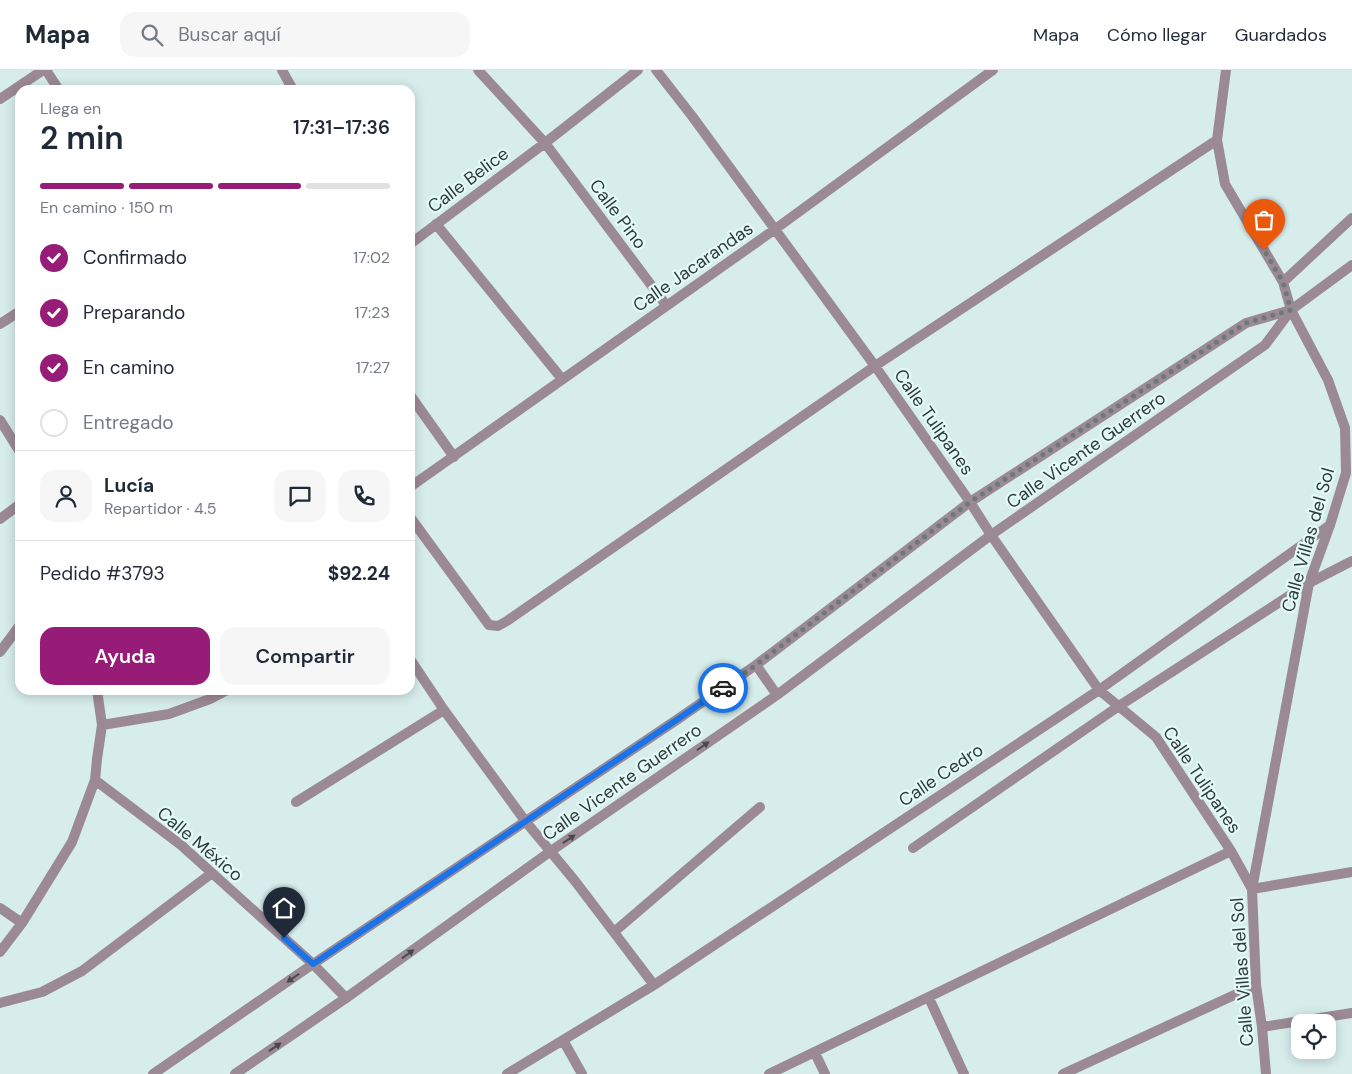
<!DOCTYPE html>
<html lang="es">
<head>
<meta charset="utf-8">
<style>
  :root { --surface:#fff; --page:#f6f6f7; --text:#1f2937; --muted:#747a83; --line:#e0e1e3; --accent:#961c77 }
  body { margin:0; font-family:"DM Sans",sans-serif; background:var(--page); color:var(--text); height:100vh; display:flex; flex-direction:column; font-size:19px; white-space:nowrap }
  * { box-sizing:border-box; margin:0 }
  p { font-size:16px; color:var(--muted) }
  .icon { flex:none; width:28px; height:28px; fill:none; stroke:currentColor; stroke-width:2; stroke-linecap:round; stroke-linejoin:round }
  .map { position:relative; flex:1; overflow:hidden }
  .drawer { position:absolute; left:15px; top:15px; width:400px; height:610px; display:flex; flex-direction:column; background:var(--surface); border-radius:15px; box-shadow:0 2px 12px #0003 }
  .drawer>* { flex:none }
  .controls { position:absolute; left:1291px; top:944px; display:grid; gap:10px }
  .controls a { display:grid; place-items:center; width:45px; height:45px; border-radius:10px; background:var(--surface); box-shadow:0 2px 12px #0003; font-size:25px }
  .pin { position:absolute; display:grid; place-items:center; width:42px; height:42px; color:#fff; margin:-51px -21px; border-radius:50% 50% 50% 0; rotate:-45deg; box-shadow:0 0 5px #0007 }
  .pin .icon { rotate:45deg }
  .courier { position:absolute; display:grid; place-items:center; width:50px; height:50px; margin:-25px; border:4px solid #1a73e8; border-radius:50%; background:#fff; color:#222; box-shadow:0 1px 6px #0007 }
  .summary em { font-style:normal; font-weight:600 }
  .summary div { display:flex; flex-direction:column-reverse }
  .summary { display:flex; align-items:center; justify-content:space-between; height:85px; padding:0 25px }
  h1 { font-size:32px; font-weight:600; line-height:38px }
  .bar { display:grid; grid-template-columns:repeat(4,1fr); gap:8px 5px; align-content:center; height:60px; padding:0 25px }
  .bar i { height:6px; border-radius:4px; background:var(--line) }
  .bar .active { background:var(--accent) }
  .bar p { grid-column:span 4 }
  .line { display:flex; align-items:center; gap:12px; padding:0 25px; border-top:1px solid var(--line) }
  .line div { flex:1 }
  .round { display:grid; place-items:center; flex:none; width:52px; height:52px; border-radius:15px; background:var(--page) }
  ol { padding:0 25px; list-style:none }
  li { display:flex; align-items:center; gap:15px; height:55px }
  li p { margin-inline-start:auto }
  li .icon { padding:5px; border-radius:50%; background:var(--accent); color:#fff; stroke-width:4 }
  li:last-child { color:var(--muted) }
  li i { width:28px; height:28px; border:2px solid var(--line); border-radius:50% }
  .button { display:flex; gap:10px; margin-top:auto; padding:10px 25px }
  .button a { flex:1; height:58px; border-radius:15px; background:var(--accent); color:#fff; font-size:20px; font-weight:600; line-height:58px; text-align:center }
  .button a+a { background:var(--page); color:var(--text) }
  header { display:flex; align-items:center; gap:30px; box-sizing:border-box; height:70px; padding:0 25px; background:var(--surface); border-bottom:1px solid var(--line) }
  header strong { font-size:24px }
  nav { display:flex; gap:28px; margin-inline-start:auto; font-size:18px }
  .search { width:350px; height:45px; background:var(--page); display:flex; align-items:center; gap:12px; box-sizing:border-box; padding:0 18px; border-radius:15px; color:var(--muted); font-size:19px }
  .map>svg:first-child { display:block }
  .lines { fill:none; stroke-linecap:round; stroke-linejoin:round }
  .minor { stroke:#9b8a94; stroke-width:10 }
  .tertiary { stroke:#9b8a94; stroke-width:10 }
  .oneway { fill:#474b4c }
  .done { stroke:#6b7978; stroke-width:5; stroke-dasharray:0 9 }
  .route { stroke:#1a73e8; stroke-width:6 }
  .labels { text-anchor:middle; stroke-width:4.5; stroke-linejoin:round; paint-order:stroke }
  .street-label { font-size:18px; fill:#323b3a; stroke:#e3fbf8 }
</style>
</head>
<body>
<header>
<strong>Mapa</strong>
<div class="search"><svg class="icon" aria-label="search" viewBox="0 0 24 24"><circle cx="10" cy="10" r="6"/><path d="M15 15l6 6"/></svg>Buscar aquí</div>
<nav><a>Mapa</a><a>Cómo llegar</a><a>Guardados</a></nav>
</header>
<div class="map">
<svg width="1352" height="1004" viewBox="0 0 1352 1004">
  <rect width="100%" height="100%" fill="#d6edeb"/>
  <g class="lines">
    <path class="minor" d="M46,0L59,20
      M282,0L293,20
      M478,0L545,73L666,235
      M656,0L692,46L875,296L970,432L991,465L1099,620L1156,667L1231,781L1252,819L1352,802
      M1226,0L1217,70L1225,114L1283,212L1291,240L1352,195
      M0,29L43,0
      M436,154L562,309
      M410,174L545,73L638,0
      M1283,212L1352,148
      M0,254L20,241
      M410,325L454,387
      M0,350L20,382
      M410,417L774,160L993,0
      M410,447L489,555L498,556L507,551L875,296L1217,70
      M0,449L20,434
      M0,582L20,555
      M410,589L444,640L526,752L575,811L654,915
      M102,655L169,644L210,629L227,620
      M95,710L181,775L313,894L346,928
      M296,732L444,640
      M913,778L1119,636L1309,513
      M0,838L22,853
      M614,862L760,737
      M0,882L22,853L72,772L95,710L97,689L102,655L97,620
      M929,928L964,1004
      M0,933L42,922L82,901L212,803
      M1262,957L1352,943
      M563,970L582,1004
      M815,983L825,1004
      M507,1004L654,915L1099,620L1330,455
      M769,1004L1231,781
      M1063,1004L1256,915
      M1266,1004L1262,957L1256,915L1252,819L1309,513"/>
    <path class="tertiary" d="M1291,240L1328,310L1345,358L1346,403L1330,455L1309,513
      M1309,513L1352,491
      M756,595L777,625
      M153,1004L313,894L678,649L756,595L970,432L1246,253L1291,240
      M235,1004L346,928L551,781L777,625L991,465L1265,275L1291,240"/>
  </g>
  <defs><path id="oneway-solid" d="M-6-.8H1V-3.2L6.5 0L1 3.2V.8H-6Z" transform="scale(1.25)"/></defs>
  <g class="oneway">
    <use href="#oneway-solid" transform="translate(703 676) rotate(-35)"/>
    <use href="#oneway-solid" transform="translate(569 769) rotate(-34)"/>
    <use href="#oneway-solid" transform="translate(408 884) rotate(-36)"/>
    <use href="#oneway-solid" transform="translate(293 908) rotate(145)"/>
    <use href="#oneway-solid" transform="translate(275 977) rotate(-34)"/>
  </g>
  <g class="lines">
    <path class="done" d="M723,618L756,595L970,432L1246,253L1291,240L1283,212L1264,180"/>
    <path class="route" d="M284,868L313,894L678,649L723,618"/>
  </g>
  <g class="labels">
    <g class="street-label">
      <text transform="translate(468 110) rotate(-37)" y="6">Calle Belice</text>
      <text transform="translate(618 144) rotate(53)" y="6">Calle Pino</text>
      <text transform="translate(693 197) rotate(-35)" y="6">Calle Jacarandas</text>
      <text transform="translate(934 352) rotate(55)" y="6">Calle Tulipanes</text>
      <text transform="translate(1086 380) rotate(-35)" y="6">Calle Vicente Guerrero</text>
      <text transform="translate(1308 470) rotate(-74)" y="6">Calle Villas del Sol</text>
      <text transform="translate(941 705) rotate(-34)" y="6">Calle Cedro</text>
      <text transform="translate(1202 710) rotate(56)" y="6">Calle Tulipanes</text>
      <text transform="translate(622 712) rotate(-35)" y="6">Calle Vicente Guerrero</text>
      <text transform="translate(200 774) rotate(40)" y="6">Calle México</text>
      <text transform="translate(1242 902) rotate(-94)" y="6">Calle Villas del Sol</text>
    </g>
  </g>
</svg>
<div class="controls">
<a><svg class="icon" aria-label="locate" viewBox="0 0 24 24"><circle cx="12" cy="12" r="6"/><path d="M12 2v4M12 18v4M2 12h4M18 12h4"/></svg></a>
</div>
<div class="pin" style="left:1264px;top:180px;background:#ea580c"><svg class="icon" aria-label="bag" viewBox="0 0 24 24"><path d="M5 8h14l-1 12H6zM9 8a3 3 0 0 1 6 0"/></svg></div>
<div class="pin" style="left:284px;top:868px;background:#1f2937"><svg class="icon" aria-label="home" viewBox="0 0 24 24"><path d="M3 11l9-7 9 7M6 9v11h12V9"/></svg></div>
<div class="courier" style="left:723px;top:618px"><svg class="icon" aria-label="car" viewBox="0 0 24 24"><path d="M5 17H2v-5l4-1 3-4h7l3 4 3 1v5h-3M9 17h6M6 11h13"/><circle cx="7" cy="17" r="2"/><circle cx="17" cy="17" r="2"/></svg></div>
<section class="drawer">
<div class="summary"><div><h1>2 min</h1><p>Llega en</p></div><em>17:31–17:36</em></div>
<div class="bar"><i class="active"></i><i class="active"></i><i class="active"></i><i></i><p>En camino · 150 m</p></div>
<ol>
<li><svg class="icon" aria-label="check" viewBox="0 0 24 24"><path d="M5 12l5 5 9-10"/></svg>Confirmado<p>17:02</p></li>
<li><svg class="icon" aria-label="check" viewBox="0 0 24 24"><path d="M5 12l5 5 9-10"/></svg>Preparando<p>17:23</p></li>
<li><svg class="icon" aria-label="check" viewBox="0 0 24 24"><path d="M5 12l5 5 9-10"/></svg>En camino<p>17:27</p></li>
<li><i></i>Entregado</li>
</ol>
<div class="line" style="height:90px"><a class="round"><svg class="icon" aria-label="person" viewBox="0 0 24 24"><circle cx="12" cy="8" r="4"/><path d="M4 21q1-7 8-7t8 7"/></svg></a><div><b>Lucía</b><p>Repartidor · 4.5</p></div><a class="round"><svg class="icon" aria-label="chat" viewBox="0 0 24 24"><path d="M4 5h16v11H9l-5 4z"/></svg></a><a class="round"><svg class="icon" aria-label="phone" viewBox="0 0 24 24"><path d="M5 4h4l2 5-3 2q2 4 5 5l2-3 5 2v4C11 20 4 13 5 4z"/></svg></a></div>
<div class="line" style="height:65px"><div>Pedido #3793</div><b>$92.24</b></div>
<div class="button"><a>Ayuda</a><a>Compartir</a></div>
</section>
</div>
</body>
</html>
